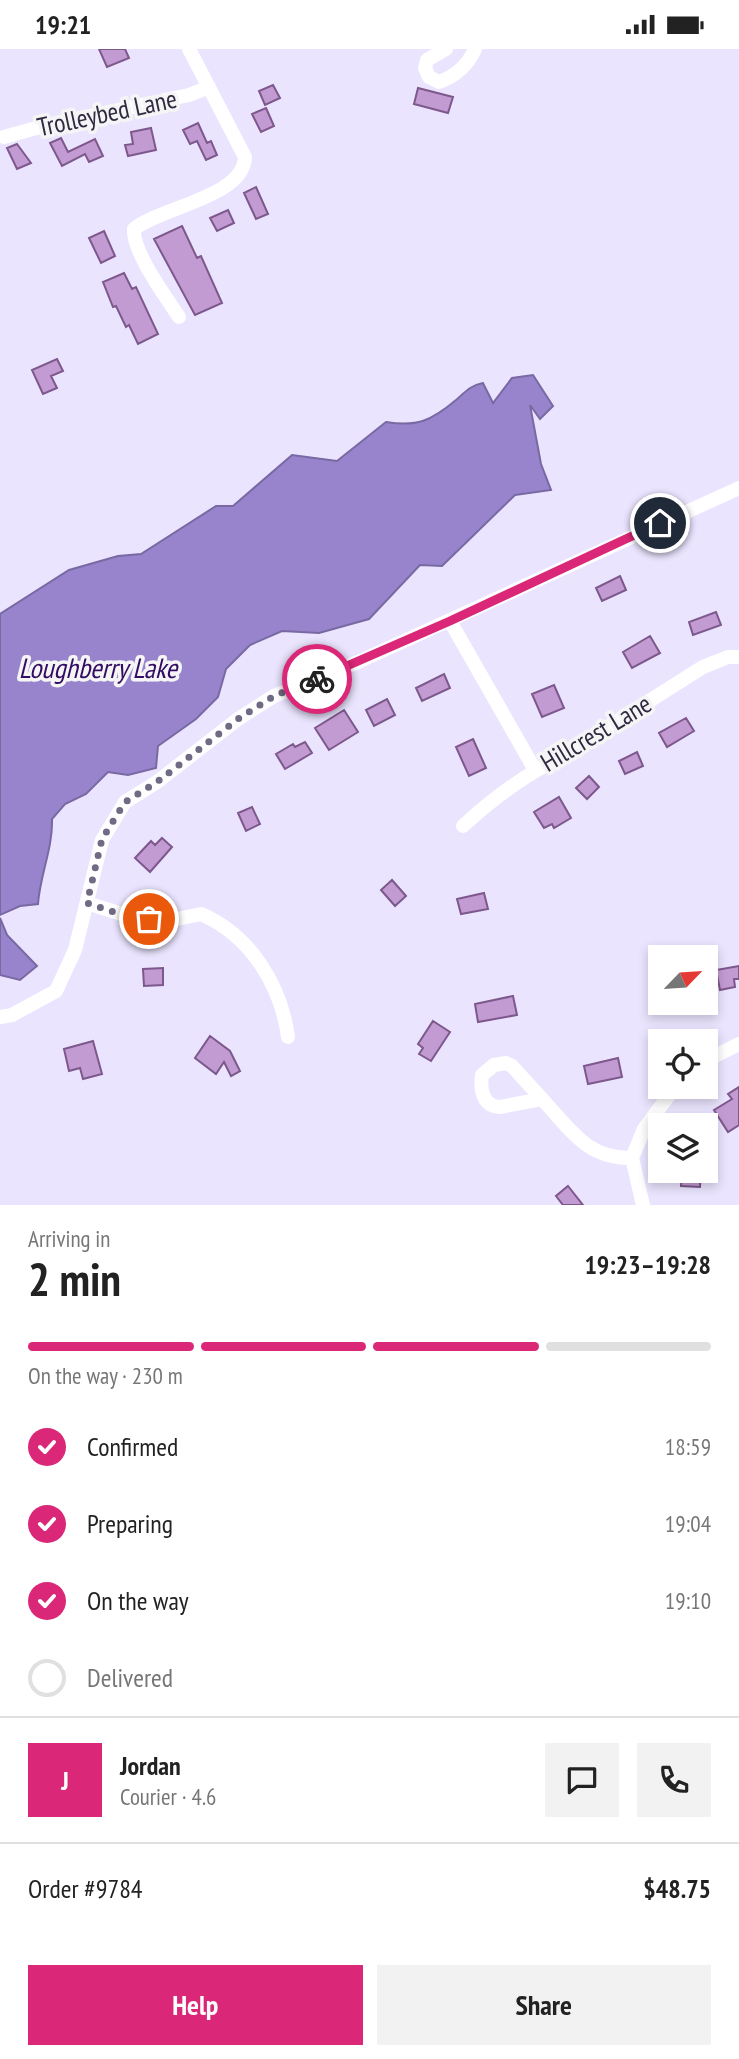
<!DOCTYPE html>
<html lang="en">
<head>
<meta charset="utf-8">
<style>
  :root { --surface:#fff; --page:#f2f2f2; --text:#222; --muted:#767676; --line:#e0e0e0; --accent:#db2777 }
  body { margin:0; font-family:"PT Sans Narrow",sans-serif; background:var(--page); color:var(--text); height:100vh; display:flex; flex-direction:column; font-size:26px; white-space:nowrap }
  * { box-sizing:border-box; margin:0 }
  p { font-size:23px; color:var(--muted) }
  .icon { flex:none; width:38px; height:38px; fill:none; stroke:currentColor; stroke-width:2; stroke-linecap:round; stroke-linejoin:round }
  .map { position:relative; height:1156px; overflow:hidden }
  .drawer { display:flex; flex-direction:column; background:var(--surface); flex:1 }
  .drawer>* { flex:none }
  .needle { width:46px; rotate:65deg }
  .controls { position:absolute; left:648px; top:896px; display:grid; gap:14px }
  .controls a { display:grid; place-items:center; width:70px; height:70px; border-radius:0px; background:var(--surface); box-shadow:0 4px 10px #0003; font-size:35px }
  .pin { position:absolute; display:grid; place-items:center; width:60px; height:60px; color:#fff; margin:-30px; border:4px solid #fff; border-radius:50%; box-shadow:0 2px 7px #0007 }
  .courier { position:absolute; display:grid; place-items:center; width:70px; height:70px; margin:-35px; border:5px solid #db2777; border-radius:50%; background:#fff; color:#222; box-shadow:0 2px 9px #0007 }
  .head em { font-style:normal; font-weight:700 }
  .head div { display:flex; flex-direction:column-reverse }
  .head { display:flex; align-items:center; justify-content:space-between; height:119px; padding:0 28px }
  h1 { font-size:46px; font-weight:700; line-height:52px }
  .bar { display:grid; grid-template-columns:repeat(4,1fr); gap:10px 7px; align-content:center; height:84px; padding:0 28px }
  .bar i { height:9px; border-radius:5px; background:var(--line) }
  .bar .active { background:var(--accent) }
  .bar p { grid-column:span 4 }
  .line { display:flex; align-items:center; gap:18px; padding:0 28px; border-top:2px solid var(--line) }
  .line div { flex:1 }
  .round { display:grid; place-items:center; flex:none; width:74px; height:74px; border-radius:0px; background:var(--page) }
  ol { padding:0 28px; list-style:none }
  li { display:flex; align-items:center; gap:21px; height:77px }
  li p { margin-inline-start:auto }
  li .icon { padding:7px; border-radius:50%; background:var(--accent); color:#fff; stroke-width:4 }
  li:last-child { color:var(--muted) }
  li i { width:38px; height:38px; border:4px solid var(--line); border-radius:50% }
  .cta { display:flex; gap:14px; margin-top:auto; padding:14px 28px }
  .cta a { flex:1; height:80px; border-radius:0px; background:var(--accent); color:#fff; font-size:28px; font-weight:700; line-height:80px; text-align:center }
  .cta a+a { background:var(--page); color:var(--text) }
  .status { display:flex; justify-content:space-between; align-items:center; height:49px; padding:0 35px; background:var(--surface); direction:ltr }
  .status svg { height:19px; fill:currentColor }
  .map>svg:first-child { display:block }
  .water { fill:#9884cc; stroke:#7969a3; stroke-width:2 }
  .building { fill:#c39bd3; stroke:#7d588c; stroke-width:2 }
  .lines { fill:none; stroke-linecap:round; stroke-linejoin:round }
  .minor { stroke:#fff; stroke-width:14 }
  .done { stroke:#716a84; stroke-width:7; stroke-dasharray:0 12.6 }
  .route { stroke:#db2777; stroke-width:9 }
  .labels { text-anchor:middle; stroke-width:7; stroke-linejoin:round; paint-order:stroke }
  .street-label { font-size:26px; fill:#302942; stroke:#f5f5f5 }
  .water-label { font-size:28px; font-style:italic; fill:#330d63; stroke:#f5f5f5 }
</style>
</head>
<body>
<div class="status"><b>19:21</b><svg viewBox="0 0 49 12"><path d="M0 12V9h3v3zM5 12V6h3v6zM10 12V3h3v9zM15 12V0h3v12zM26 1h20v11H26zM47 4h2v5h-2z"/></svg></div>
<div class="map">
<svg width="739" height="1156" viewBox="0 0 739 1156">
  <rect width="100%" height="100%" fill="#eae4fe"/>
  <path class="water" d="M533,326L553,357L540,370L530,356L541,415L551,441L515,446L442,517L420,516L369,570L319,584L282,582L250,596L226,620L218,648L196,670L158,697L156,719L128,726L108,723L86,745L65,755L52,770C53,799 40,826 38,855L20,857L0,866V565L69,521L118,507L141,505L216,457H233L292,406L337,412L386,373C417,378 431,372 456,351C465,343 471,336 483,334L493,354L512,329Z
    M0,869L7,886L37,917L20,931L0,926Z"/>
  <path class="building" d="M99,0H125L129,9L107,18Z
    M273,36L280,49L265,56L259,42Z
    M418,39L453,48L448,64L414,55Z
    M266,59L274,77L261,83L252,65Z
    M198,74L207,94L211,92L217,106L206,111L197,92L190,95L183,81Z
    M151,79L156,101L128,107L125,96L133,95L131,83Z
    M61,89L68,103L95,90L103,107L89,113L85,105L62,117L50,94Z
    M17,95L31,114L17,120L7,99Z
    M256,138L268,165L256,170L244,144Z
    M228,161L234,174L217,182L210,169Z
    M182,177L197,209L201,207L222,254L195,266L154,190Z
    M104,182L115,207L101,214L89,189Z
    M124,224L132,240L136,238L158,285L138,295L129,276L126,278L116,257L113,258L103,233Z
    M57,310L63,322L51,327L57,339L43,345L32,321Z
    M620,527L626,541L602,552L596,539Z
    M716,563L721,576L693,586L689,573Z
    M650,587L660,604L632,619L623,603Z
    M444,625L450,639L422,652L416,639Z
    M554,636L564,659L542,668L532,645Z
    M387,650L395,666L374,677L366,661Z
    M344,661L358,683L329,701L315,679Z
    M686,669L694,682L667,698L659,684Z
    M473,690L486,719L469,727L456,698Z
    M305,693L312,704L285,720L276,705L293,695L295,698Z
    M637,703L643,717L625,725L619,712Z
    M589,727L599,738L587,750L576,739Z
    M559,748L571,769L554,779L552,775L544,779L534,763Z
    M252,758L260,775L246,782L238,764Z
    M162,789L172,798L150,823L135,809L151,792L155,796Z
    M392,831L406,847L395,857L381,841Z
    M484,844L488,860L461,865L457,850Z
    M739,917V930H734L735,938L720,941L716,921Z
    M163,919V936L144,937L143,920Z
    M513,947L517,966L478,973L475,955Z
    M433,972L450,983L431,1012L419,1005L423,999L418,995Z
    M210,987L230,1002L240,1022L231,1027L224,1013L216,1025L195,1009Z
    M93,992L102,1025L83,1030L80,1019L69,1022L64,1000Z
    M618,1009L622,1028L588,1035L584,1017Z
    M739,1038V1076L728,1083L714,1061L732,1050L728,1045Z
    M682,1122H701L700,1138L681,1137Z
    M568,1137L583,1156H563L556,1147Z"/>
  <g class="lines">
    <path class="minor" d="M446,0L427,11L425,19L429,28L439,33C456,27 468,16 475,0
      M4,88L47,76L189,46L209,38
      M179,268C166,248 132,202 134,180C161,158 244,148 245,108L189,0
      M450,572L535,721
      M463,777C492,750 523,727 559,709L703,618L728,608H739
      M87,854L131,868L168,872L201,865C250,886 281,936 288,988
      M0,968L12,966L56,942L75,901L102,791L125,753L157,733L238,670L274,647L358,613L739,439
      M705,1012L739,995
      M506,1014L512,1017L542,1050L500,1058C482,1057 480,1040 482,1026L494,1016Z
      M542,1050C571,1081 587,1110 632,1109
      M632,1109L644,1080L675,1038
      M632,1109L643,1156"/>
  </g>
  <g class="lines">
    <path class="done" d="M149,870L131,869L87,854L102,790L125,753L157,733L238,670L274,647L317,630"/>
    <path class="route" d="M317,630L450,572L660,474"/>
  </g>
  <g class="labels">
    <g class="street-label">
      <text transform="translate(107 64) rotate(-12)" y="9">Trolleybed Lane</text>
      <text transform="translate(596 684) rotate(-31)" y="9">Hillcrest Lane</text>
    </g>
    <g class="water-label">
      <text x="98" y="629">Loughberry Lake</text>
    </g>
  </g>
</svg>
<div class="controls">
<a><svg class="needle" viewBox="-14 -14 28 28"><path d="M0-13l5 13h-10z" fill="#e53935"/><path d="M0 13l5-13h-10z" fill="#767676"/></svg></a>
<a><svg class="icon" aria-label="locate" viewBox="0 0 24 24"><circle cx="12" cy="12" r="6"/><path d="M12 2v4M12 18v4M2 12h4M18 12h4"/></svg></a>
<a><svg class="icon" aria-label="layers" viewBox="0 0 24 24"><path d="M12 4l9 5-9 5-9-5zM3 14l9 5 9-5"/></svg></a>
</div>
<div class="pin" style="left:149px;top:870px;background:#ea580c"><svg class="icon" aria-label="bag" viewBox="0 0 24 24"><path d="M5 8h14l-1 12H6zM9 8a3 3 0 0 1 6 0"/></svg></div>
<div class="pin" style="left:660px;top:474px;background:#1f2937"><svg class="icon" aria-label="home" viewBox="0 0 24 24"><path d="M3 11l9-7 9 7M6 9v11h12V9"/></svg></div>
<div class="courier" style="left:317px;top:630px"><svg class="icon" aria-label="bike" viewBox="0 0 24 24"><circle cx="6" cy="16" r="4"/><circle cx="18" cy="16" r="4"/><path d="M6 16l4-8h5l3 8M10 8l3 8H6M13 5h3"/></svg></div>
</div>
<section class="drawer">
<div class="head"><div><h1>2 min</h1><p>Arriving in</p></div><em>19:23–19:28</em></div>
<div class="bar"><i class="active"></i><i class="active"></i><i class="active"></i><i></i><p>On the way · 230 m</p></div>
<ol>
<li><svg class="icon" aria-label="check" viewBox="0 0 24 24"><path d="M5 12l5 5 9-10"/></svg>Confirmed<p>18:59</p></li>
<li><svg class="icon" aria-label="check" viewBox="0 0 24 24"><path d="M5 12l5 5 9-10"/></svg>Preparing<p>19:04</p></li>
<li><svg class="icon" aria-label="check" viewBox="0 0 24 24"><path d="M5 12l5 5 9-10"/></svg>On the way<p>19:10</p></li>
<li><i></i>Delivered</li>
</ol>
<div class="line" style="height:126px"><b class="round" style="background:var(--accent);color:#fff">J</b><div><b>Jordan</b><p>Courier · 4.6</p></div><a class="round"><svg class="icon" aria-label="chat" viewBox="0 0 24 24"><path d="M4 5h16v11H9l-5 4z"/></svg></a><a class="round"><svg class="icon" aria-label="phone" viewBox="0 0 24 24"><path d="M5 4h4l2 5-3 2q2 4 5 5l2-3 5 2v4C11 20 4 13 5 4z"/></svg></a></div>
<div class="line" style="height:91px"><div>Order #9784</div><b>$48.75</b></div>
<div class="cta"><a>Help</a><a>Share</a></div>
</section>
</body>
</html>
